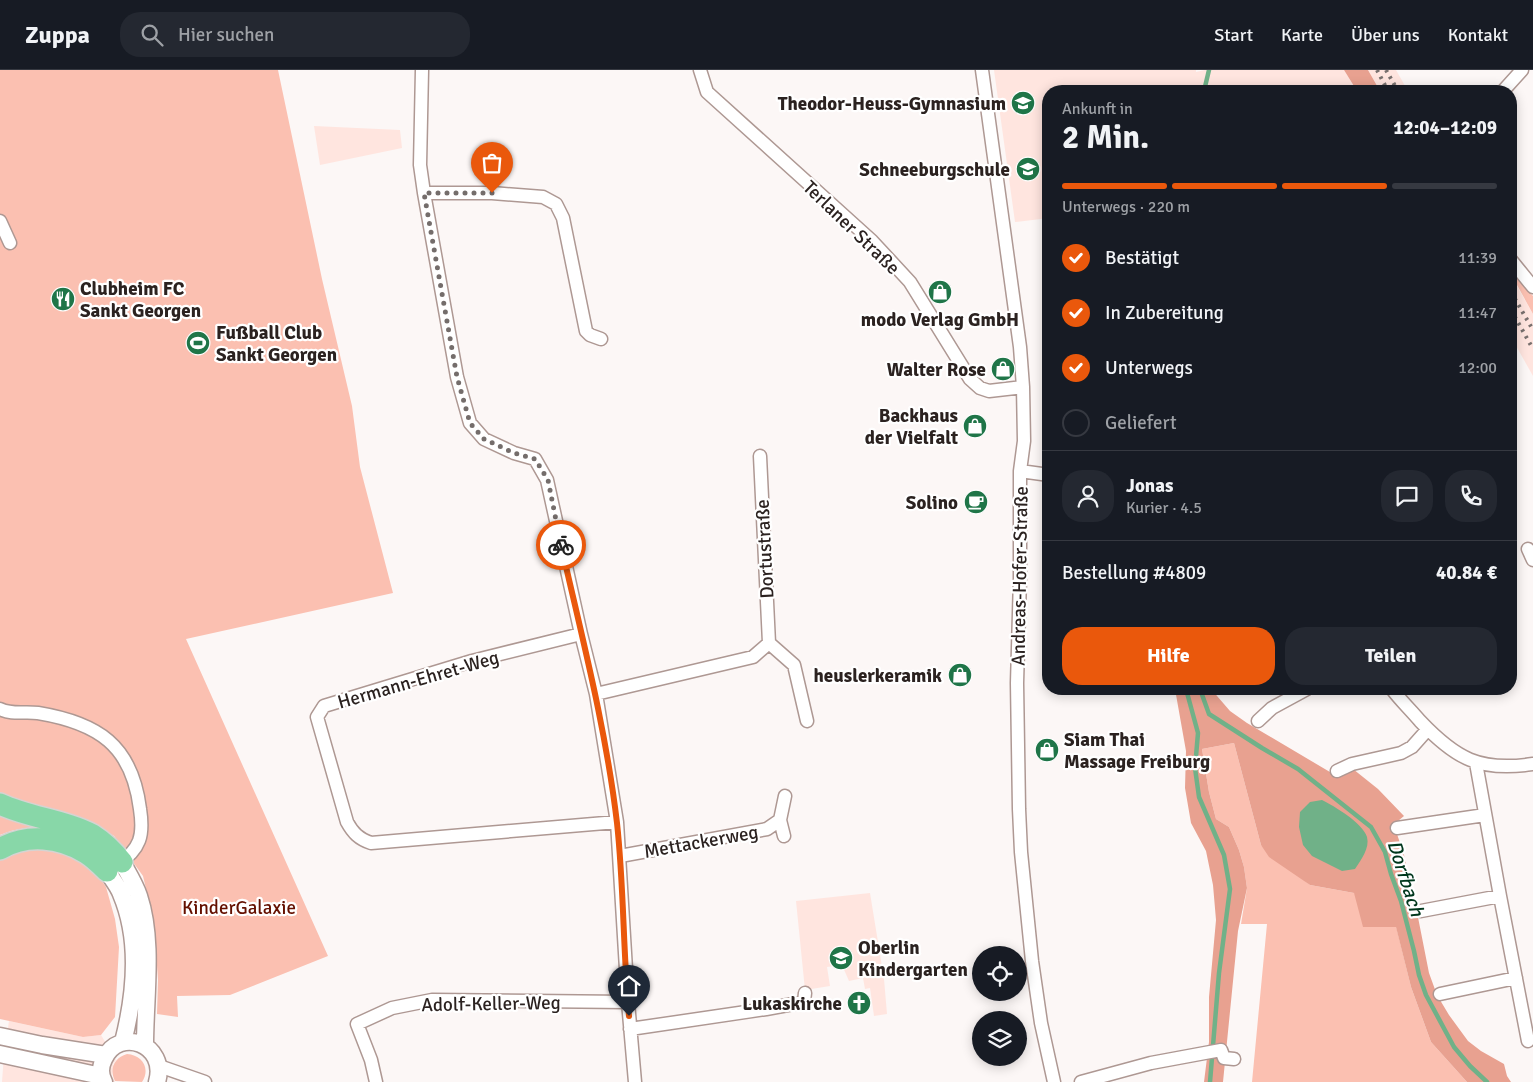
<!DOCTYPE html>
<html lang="de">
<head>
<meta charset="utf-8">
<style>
  :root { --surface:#171b24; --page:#242831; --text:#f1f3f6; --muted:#9ea1a6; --line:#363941; --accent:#ea580c }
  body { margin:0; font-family:Signika,sans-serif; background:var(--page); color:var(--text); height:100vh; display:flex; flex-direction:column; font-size:19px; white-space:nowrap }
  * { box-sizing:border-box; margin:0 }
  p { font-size:16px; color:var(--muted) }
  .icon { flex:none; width:28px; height:28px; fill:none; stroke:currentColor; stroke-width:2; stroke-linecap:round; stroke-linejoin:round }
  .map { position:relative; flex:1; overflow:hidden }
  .side { position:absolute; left:1042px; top:15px; width:475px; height:610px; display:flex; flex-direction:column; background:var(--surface); border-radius:20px; box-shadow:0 2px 12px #0003 }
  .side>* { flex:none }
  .tools { position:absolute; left:972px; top:876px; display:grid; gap:10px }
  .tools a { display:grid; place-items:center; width:55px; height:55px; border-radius:50%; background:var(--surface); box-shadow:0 2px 12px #0003; font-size:25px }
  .pin { position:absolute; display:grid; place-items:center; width:42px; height:42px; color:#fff; margin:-51px -21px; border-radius:50% 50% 50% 0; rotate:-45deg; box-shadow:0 0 5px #0007 }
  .pin .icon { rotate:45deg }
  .courier { position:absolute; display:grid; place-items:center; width:50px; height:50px; margin:-25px; border:4px solid #ea580c; border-radius:50%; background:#fff; color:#222; box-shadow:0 1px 6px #0007 }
  .overview em { font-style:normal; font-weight:700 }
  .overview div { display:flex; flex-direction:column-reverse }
  .overview { display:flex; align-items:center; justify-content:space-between; height:85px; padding:0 20px }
  h1 { font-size:32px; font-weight:700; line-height:38px }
  .bar { display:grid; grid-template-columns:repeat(4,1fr); gap:8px 5px; align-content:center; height:60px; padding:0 20px }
  .bar i { height:6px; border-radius:4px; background:var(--line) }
  .bar .current { background:var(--accent) }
  .bar p { grid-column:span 4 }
  .line { display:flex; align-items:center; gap:12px; padding:0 20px; border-top:1px solid var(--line) }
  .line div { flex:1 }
  .round { display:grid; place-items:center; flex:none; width:52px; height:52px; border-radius:20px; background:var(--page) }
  ol { padding:0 20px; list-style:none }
  li { display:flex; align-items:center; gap:15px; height:55px }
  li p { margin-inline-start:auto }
  li .icon { padding:5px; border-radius:50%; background:var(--accent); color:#fff; stroke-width:4 }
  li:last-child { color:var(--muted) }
  li i { width:28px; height:28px; border:2px solid var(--line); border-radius:50% }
  .primary-button { display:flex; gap:10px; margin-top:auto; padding:10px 20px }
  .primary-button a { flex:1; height:58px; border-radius:20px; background:var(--accent); color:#fff; font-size:20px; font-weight:700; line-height:58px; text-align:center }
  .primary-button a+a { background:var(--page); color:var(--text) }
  header { display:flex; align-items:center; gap:30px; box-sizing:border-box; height:70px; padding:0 25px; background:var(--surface); border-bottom:1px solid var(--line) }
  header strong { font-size:24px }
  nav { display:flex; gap:28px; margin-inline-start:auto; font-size:18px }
  .search { width:350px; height:45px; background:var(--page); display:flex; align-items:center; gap:12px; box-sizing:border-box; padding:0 18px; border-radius:20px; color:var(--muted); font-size:19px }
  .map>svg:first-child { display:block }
  .built { fill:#ffe5df }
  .green { fill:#fbc0b1 }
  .forest { fill:#e8a190 }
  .water { fill:#70b188 }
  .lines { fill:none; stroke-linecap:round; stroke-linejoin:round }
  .stream { stroke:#70b188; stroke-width:4.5 }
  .minor-casing { stroke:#ae9893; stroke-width:15 }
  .tertiary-casing { stroke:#ae9893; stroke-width:19 }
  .trunk-casing { stroke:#d5d3d2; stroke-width:24 }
  .minor { stroke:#fff; stroke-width:12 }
  .tertiary { stroke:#fff; stroke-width:16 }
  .trunk { stroke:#88d7a8; stroke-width:21 }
  .rail { stroke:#78706e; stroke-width:4; stroke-dasharray:2.5 5; stroke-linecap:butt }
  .done { stroke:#746d6b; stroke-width:5; stroke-dasharray:0 9 }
  .route { stroke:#ea580c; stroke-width:6 }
  .labels { text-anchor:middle; stroke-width:4.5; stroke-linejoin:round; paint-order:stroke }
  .poi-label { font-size:19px; font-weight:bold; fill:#2b2220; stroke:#fff; text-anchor:end }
  .street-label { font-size:19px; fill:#2b2220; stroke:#fff }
  .park-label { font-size:19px; fill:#641000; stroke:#fff }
  .water-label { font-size:20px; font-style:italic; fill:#00371c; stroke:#fff }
</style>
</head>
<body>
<header>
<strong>Zuppa</strong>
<div class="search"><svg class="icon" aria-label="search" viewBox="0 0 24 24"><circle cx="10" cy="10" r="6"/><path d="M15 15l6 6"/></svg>Hier suchen</div>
<nav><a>Start</a><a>Karte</a><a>Über uns</a><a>Kontakt</a></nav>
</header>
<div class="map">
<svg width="1533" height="1012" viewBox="0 0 1533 1012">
  <rect width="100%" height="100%" fill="#fcf7f6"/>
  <path class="built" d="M994,0H1196V2L1205,0H1344L1357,21H1049V148L1015,152Z
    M1368,0H1396L1408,21H1380Z
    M314,56L400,60L402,78L320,95Z
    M1511,200L1516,207L1517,216L1533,244V306L1511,267Z
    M870,823L884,909L887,944L874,946L870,918L865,919L863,908L849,911L842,895L827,897L830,916L805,920L796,831Z
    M9,951L83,967L101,965L116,990L113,994L112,1006L115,1012H2L4,985Z"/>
  <path class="green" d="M0,0H278L322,209L352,336L360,397L393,523L186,569L328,886L230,925L177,926L178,947L157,944L158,910L154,853L143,806L114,766L101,758L0,724Z
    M1516,207L1533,226V244L1517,215Z
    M1234,673L1261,775L1310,815L1354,823L1396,856L1411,917L1431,972L1467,1012H1252L1267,854H1241L1247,818L1244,797L1239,780L1229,757L1216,749L1209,722L1202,679Z
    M0,740L49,757C31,757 16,758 0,765Z
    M19,776L66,780L96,802L106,817L115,849L119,877L115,947L101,965L83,967L0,949V785Z
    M127,984C142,985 151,998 142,1012L115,1011C109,999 114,988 127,984Z"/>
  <path class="forest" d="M1344,0H1368L1380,21H1357Z
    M1175,619H1211L1230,641L1247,653L1335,705L1353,699L1378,719L1404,746L1392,756L1396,761L1404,785L1414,827L1429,903L1437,925L1449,945L1468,971L1481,981L1504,994L1507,1006L1511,1012H1467L1431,972L1411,917L1396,857H1363L1354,823L1310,815L1269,787L1261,775L1234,673L1202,679L1209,722L1216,749L1229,757L1239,780L1244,797L1247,818L1238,861L1223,1012H1204L1209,972V927L1216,850L1213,815L1206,781L1191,753L1185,718L1186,681Z"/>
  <path class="water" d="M1322,730C1334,736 1363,753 1367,767C1370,778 1361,790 1355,799L1342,801L1312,786L1303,775L1299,757L1300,742L1310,732Z"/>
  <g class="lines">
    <path class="stream" d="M1204,21L1209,0
      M1186,619L1198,663L1195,698L1199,727L1224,785L1230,819L1219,903L1210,1012
      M1200,619L1209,644L1262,678L1298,699L1371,757L1385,782L1391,804L1401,831L1414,881L1419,905L1426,925L1454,977L1470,996L1487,1012"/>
    <g class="minor-casing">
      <path id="minor" d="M422,0L420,95L424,123L457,307L470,353L484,369L514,383L535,389L547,410L581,564L596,624L617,752L628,932L635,1012
        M700,0L707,22L872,171L910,212L970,309L980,318L989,321L1023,317
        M982,0L1020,277L1023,317L1024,371L1020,401V508L1017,613L1019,739L1021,782L1032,891L1041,953L1054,1012
        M1503,21L1522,0
        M424,123H492L543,127L556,134L563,148L586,261L590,265L601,269
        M0,151L10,173
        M1511,190L1533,217
        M1020,401L1049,405
        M1528,479L1533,490
        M581,564L472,591L324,636L317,647L347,752C353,763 359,769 371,773L617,752
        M769,573L794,595L807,651
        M1392,619C1400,630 1411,640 1420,651C1456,689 1480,702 1533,694
        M596,624L753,587L769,573L760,386
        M0,639C12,645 25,641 38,643C98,653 132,675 140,739C144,765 141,779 117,795
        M1258,651L1272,638L1307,619
        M1476,693L1500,826L1528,971
        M1337,701L1352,694L1401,683L1412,677L1428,659
        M1397,758L1485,745
        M784,766L780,750L785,726
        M620,786L767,759L780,750
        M1421,841L1500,826
        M1440,924L1516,908
        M630,959L766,939L804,932L805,923
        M159,996L205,1012
        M376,1012L371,990L357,954L392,938L432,930L628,932
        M1081,1012L1151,993L1221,980L1224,988L1234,989"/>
    </g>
    <g class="tertiary-casing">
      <path id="tertiary" d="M122,792C128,803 135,814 139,826C154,871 145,928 145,975
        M107,801C112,809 118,816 121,824C141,871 135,925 123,972
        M0,966L42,975L106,985
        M0,984L101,1006
        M104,1012C100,1005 100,997 104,989C119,956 168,974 157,1012"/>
    </g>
    <g class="trunk-casing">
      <path id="trunk" d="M0,734C30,748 65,750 93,765C104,772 114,782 122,792
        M0,779C27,763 60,767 86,783C94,788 101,795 107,801"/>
    </g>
    <use href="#minor" class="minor"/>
    <use href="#tertiary" class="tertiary"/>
    <use href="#trunk" class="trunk"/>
    <path class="rail" d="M1377,0L1388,21
      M1386,0L1398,21
      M1511,222L1533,260
      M1511,240L1533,279"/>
  </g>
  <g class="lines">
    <path class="done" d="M492,123H424L457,307L470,353L484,369L514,383L535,389L548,410L561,475"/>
    <path class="route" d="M561,475C582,567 606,659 617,753C624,817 623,882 629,946"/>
  </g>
  <defs>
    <g id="school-disc" transform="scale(1.25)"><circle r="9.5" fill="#1f7548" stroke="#fff"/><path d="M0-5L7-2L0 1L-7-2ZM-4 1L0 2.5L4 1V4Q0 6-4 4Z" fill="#fff"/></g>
    <g id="shop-disc" transform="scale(1.25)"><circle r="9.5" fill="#1f7548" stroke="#fff"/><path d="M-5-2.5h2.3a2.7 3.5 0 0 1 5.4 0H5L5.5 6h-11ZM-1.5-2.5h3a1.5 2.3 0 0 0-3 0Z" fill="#fff"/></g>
    <g id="restaurant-disc" transform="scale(1.25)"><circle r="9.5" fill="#1f7548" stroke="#fff"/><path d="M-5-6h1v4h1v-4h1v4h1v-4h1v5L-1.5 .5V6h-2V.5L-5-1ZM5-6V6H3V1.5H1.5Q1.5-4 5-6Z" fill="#fff"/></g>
    <g id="stadium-disc" transform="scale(1.25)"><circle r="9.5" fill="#1f7548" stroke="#fff"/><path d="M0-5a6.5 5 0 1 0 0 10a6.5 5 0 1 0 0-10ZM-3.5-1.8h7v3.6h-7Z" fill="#fff"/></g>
    <g id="cafe-disc" transform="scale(1.25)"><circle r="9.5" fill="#1f7548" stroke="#fff"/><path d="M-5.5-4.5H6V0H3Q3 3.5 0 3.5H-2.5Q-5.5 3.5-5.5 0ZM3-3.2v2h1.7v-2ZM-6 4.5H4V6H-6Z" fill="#fff"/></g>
    <g id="church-disc" transform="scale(1.25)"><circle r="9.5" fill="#1f7548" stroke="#fff"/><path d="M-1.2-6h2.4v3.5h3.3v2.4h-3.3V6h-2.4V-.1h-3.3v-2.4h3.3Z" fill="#fff"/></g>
  </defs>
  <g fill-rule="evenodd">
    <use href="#school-disc" x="1023" y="33"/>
    <use href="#school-disc" x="1028" y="99"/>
    <use href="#shop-disc" x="940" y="222"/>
    <use href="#restaurant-disc" x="63" y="229"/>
    <use href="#stadium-disc" x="198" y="273"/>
    <use href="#shop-disc" x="1003" y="299"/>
    <use href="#shop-disc" x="975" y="356"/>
    <use href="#cafe-disc" x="976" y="432"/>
    <use href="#shop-disc" x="960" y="605"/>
    <use href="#shop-disc" x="1047" y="680"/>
    <use href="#school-disc" x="841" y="888"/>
    <use href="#church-disc" x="859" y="933"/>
  </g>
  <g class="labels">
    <g class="poi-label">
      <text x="1006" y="40">Theodor-Heuss-Gymnasium</text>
      <text x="1010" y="106">Schneeburgschule</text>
      <text x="80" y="225" text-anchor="start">Clubheim FC<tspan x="80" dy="22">Sankt Georgen</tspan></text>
      <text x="940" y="256" text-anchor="middle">modo Verlag GmbH</text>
      <text x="216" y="269" text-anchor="start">Fußball Club<tspan x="216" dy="22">Sankt Georgen</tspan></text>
      <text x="986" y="306">Walter Rose</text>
      <text x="958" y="352">Backhaus<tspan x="958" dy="22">der Vielfalt</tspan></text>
      <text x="958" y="439">Solino</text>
      <text x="942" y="612">heuslerkeramik</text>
      <text x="1064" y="676" text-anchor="start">Siam Thai<tspan x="1064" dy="22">Massage Freiburg</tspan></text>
      <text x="858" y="884" text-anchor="start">Oberlin<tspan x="858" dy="22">Kindergarten</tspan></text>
      <text x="842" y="940">Lukaskirche</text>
    </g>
    <g class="street-label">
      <text transform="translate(852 157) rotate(44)" y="7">Terlaner Straße</text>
      <text transform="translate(764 479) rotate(-93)" y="7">Dortustraße</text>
      <text transform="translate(1019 506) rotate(-89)" y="7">Andreas-Hofer-Straße</text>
      <text transform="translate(418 609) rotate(-16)" y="7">Hermann-Ehret-Weg</text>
      <text transform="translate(701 771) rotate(-10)" y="7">Mettackerweg</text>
      <text transform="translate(491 933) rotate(-1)" y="7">Adolf-Keller-Weg</text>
    </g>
    <g class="park-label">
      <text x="239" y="844">KinderGalaxie</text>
    </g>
    <g class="water-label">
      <text transform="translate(1406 808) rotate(72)" y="7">Dorfbach</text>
    </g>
  </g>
</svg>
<div class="tools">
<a><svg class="icon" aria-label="locate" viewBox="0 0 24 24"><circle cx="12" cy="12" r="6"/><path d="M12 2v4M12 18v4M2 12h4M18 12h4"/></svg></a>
<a><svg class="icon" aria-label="layers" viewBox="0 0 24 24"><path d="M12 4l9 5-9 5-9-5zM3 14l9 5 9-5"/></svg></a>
</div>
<div class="pin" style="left:492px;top:123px;background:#ea580c"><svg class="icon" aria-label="bag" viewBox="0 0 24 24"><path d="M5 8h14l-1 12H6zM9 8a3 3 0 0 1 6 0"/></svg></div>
<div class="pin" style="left:629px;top:946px;background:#1f2937"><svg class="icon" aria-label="home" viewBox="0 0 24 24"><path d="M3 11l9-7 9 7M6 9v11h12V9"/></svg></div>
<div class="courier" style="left:561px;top:475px"><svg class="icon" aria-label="bike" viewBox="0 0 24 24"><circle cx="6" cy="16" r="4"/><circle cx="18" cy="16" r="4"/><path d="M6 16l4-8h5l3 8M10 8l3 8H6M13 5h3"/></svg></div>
<section class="side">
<div class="overview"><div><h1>2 Min.</h1><p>Ankunft in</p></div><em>12:04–12:09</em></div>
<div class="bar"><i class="current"></i><i class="current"></i><i class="current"></i><i></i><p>Unterwegs · 220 m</p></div>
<ol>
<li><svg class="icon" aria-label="check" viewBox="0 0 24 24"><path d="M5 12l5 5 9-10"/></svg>Bestätigt<p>11:39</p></li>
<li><svg class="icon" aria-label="check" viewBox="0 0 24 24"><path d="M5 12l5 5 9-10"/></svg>In Zubereitung<p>11:47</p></li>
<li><svg class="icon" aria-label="check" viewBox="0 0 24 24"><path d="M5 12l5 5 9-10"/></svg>Unterwegs<p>12:00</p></li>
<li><i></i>Geliefert</li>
</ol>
<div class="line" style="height:90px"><a class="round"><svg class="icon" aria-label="person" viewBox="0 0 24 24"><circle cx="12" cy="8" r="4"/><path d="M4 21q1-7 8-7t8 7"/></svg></a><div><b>Jonas</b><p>Kurier · 4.5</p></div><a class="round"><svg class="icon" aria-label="chat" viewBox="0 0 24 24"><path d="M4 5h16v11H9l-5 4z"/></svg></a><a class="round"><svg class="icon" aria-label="phone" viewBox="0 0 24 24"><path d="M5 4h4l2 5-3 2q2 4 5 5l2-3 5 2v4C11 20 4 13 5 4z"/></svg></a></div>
<div class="line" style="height:65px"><div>Bestellung #4809</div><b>40.84 €</b></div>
<div class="primary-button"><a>Hilfe</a><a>Teilen</a></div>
</section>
</div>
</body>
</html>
